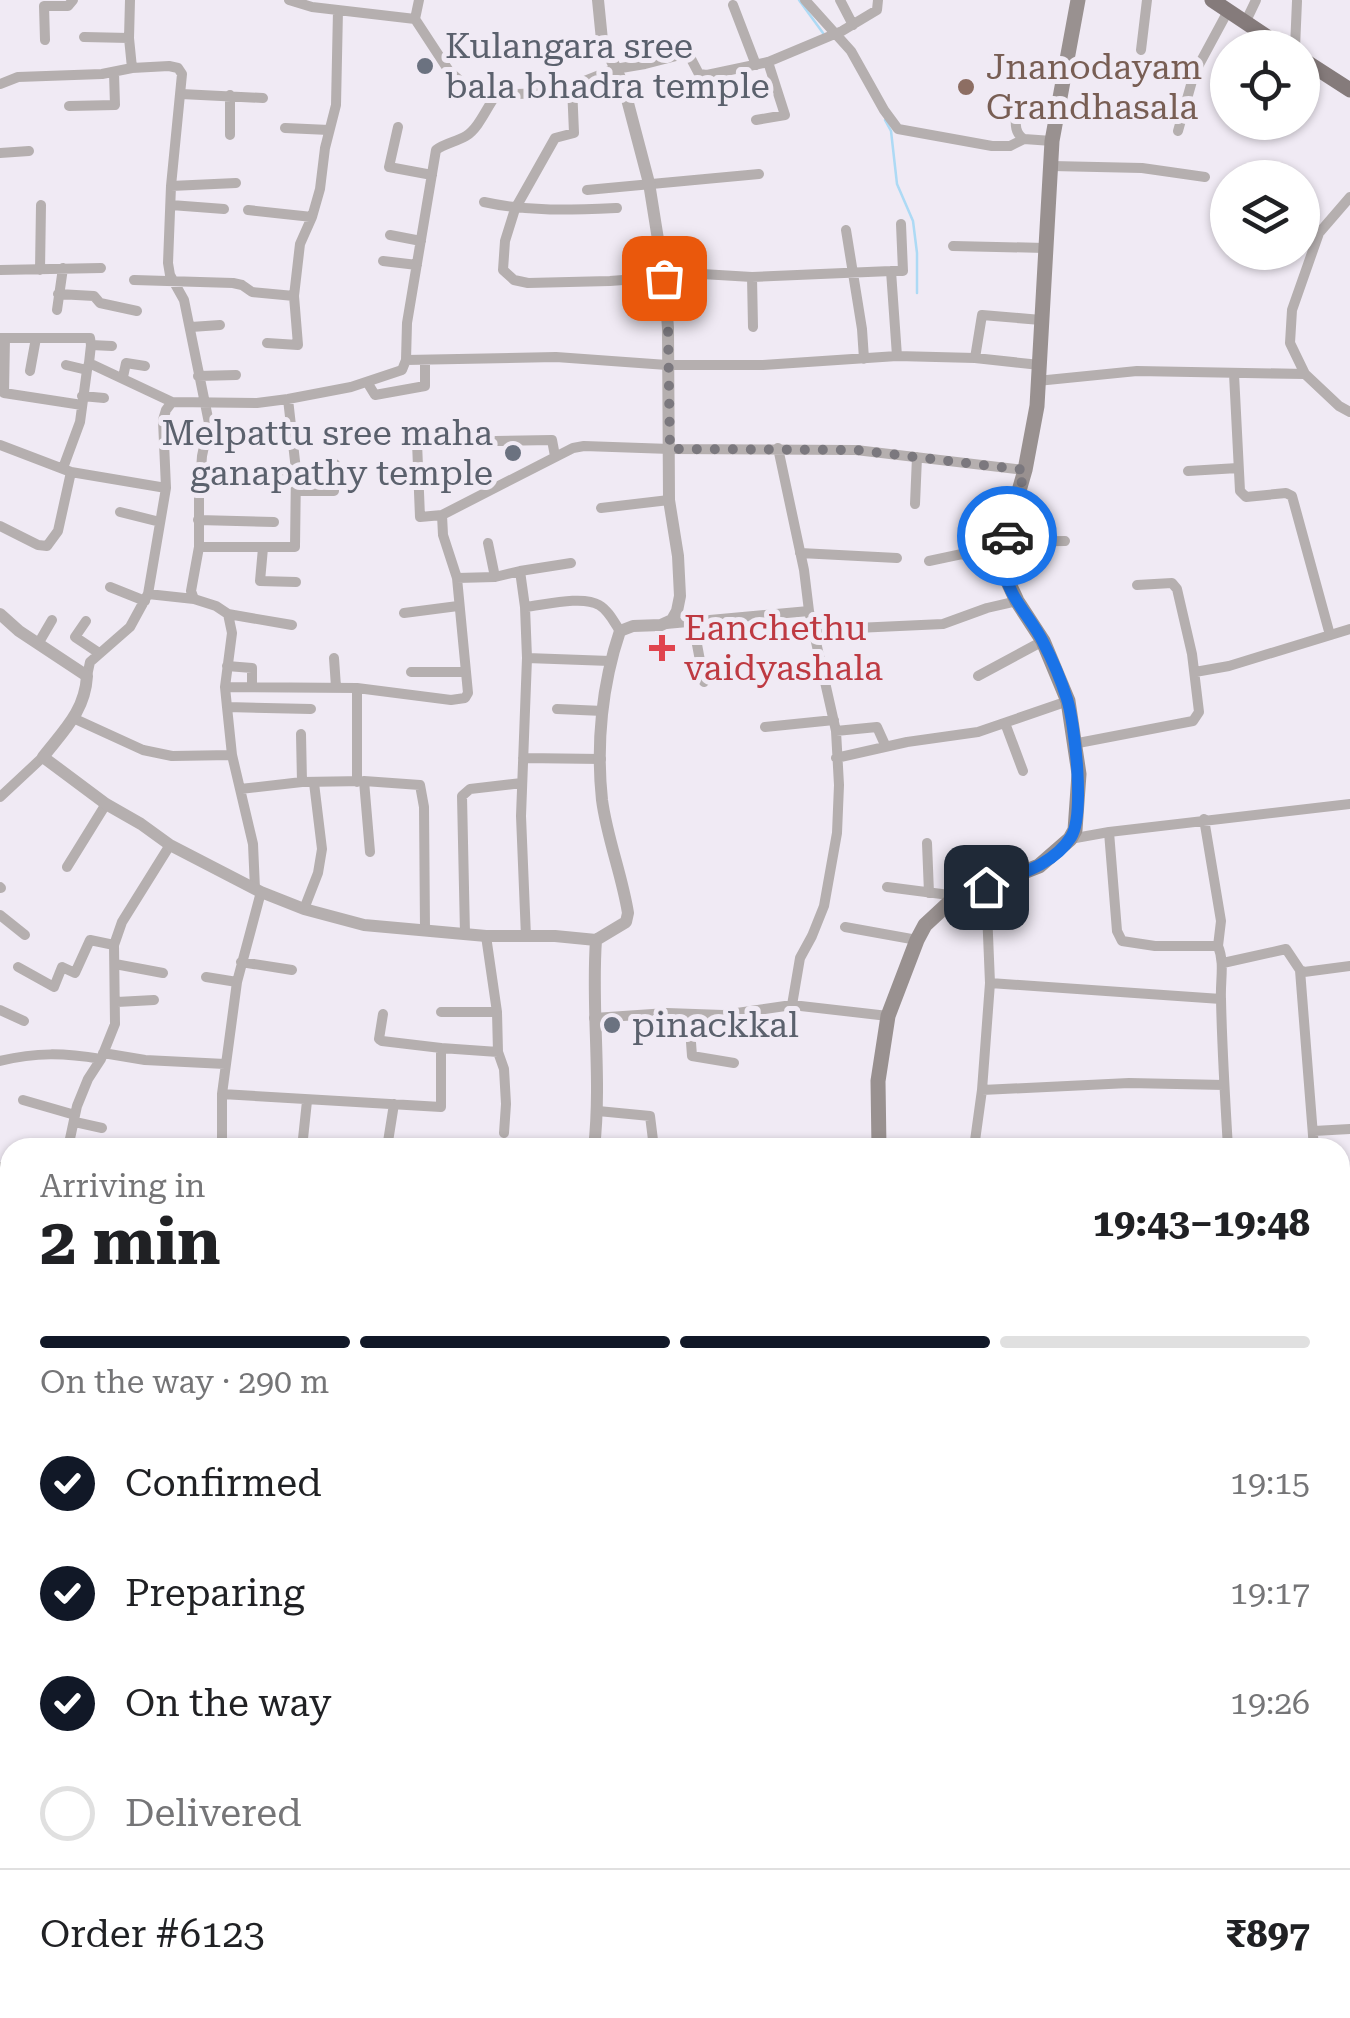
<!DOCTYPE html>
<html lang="en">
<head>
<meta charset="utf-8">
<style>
  :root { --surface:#fff; --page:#f2f2f2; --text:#202124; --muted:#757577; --line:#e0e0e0; --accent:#111827 }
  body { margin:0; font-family:"Roboto Serif",serif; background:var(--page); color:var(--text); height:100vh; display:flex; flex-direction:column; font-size:38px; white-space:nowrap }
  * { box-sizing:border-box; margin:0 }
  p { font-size:32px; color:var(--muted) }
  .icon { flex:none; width:55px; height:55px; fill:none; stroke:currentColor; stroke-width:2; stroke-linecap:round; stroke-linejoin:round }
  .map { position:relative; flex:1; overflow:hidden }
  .details { position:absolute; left:0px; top:1138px; width:1350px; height:882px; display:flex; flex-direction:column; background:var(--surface); border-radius:30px 30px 0 0; box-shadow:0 2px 8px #0004 }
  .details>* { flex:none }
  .controls { position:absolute; left:1210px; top:30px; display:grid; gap:20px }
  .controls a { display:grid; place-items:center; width:110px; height:110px; border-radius:50%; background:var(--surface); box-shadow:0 2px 8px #0004; font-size:50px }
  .pin { position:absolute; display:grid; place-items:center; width:85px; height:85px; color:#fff; margin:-42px; border-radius:20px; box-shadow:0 5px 15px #0006 }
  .courier { position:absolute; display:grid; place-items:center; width:100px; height:100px; margin:-50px; border:8px solid #1a73e8; border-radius:50%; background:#fff; color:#222; box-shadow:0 2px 12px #0007 }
  .headline em { font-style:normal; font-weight:700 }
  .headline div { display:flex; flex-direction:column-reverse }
  .headline { display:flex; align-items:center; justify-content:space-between; height:170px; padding:0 40px }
  h1 { font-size:65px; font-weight:700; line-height:75px }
  .bar { display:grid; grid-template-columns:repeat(4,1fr); gap:15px 10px; align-content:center; height:120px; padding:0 40px }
  .bar i { height:12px; border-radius:8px; background:var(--line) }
  .bar .current { background:var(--accent) }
  .bar p { grid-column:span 4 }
  .line { display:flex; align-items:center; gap:25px; padding:0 40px; border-top:2px solid var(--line) }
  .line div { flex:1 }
  ol { padding:0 40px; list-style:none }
  li { display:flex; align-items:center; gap:30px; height:110px }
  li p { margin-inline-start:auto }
  li .icon { padding:10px; border-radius:50%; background:var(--accent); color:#fff; stroke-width:4 }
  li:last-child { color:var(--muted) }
  li i { width:55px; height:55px; border:5px solid var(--line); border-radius:50% }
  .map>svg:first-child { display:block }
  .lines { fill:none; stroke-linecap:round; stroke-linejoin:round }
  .stream { stroke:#addaf5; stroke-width:2.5 }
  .minor { stroke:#b5afaf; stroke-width:10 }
  .tertiary { stroke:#b5afaf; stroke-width:12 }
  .secondary { stroke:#999190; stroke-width:15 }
  .primary { stroke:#857b7b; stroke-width:15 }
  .rail { stroke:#625f64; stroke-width:2.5 }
  .done { stroke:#7b787e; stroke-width:10; stroke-dasharray:0 18 }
  .route { stroke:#1a73e8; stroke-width:12 }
  .worship-dot { fill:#6b7280; stroke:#f0eaf4; stroke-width:4 }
  .education-dot { fill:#8d6e63; stroke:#f0eaf4; stroke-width:4 }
  .health-dot { fill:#e0444e; stroke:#f0eaf4; stroke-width:4 }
  .labels { text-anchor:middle; stroke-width:10; stroke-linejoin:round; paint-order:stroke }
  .worship-label { font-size:35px; fill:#5b616d; stroke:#f0eaf4; text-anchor:start }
  .education-label { font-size:35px; fill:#785e54; stroke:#f0eaf4; text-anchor:start }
  .health-label { font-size:35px; fill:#be3a42; stroke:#f0eaf4; text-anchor:start }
</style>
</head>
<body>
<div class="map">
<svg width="1350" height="2018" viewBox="0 0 1350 2018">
  <rect width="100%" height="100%" fill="#f0eaf4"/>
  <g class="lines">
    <path class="stream" d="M799,0L823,33
      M885,120L891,131L897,184L913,221L917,253V293"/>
    <path class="minor" d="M130,0L129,38L132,68
      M289,0L312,7L415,19L449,71L465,85L496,95L539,93L572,86L615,69L645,64L688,53L699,74L707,75L768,62L842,31L877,10L878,0
      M805,0L851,51L884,110L898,129L992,146H1010L1024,139L1052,141
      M840,0L853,25
      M733,5L756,65
      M415,19L419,0
      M1245,23L1256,0
      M84,37L129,38
      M45,40L44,6H68L73,0
      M1295,48L1297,1
      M1141,50L1147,0
      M0,84L18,77L102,74L132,68L169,66L178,68L182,74L171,186L168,263L170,275L184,300L209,423L202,456L199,497V547L191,591L194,599L216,606L228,614L232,633L225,687L227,707L232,755L253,844L255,889
      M572,86L574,133L555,138L515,209L505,241L503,270L514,280L528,283L610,281L702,274L752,277L891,271
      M181,94L263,98
      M69,106L115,105L114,73
      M1016,109C1016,121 1013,132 1024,139
      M756,120L785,115L768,62
      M398,127L389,167L432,175
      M285,128L329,130
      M1178,131L1194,74L1228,11
      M230,135V95
      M0,153L29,151
      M1052,166L1142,168L1205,177
      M171,186L236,183
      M587,190L759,174
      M484,202C529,212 572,210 617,208
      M171,205L224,209
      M248,210L312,217
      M846,230L862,329L864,359
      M390,235L421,241
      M953,246L1045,248
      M383,261L417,265
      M0,270L101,268
      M40,270L41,205
      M752,277L753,327
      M134,280L233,283L242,285L252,292L294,296L300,244L312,217L320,189L325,148L336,105L338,10
      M58,294L94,296L100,303L137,311
      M57,310L63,268
      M191,327L220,325
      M1,338H90L91,345L89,363
      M5,338L4,393L82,405
      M267,343L298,345L294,296
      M91,345L112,346
      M897,356L891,271H903L901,224
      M975,358L982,315L1041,320
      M406,360L556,357L667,365H763L897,356L975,358L1040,365
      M66,365L87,370L89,363L172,402L257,403L288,399L351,387L402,370L406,360L407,323L436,150C445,143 456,142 466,136C479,128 487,107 496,95
      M30,371L36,338
      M1234,374L1240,491L1246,497L1286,493L1292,496L1330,635
      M1305,374L1290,343L1292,310L1319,233L1350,197
      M198,376L236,375
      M123,377L126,363L145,366
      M1037,381L1137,371L1305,374L1339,406L1350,412
      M367,382L375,395L425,386V360
      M82,396L104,398
      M495,441L552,440L555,456
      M417,442L420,517L442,515
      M0,445L71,472L166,488
      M778,448L804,570L809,611L836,731L839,785L837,833L824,906L812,936L800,958L792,1005
      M63,468L80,422L87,370
      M1188,471L1238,468
      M201,473L296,470
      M297,491H334L335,464
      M915,504L917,457
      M601,508L669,500
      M120,512L160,522
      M198,520L274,522
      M0,526L38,545L47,546L58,531L71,472
      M1007,542L1065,541
      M488,543L495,577
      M199,547H295L296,470L288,399
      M263,548L260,581L296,582
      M800,553L897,558
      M929,561L962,554L1004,573
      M457,578L495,577L520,571
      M110,587L145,601
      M148,594L194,599
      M525,607C544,605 583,595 599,605C608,610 614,622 620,631
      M404,613L458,606
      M228,614L292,625
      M86,621L75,637L99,653
      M693,623L704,682
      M666,624L809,611
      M816,635L856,628L943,624L987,608L1017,601
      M38,644L52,620
      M334,658L336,687
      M527,658L610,661
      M227,666L252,668V687
      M411,672H466
      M1195,672L1229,666L1350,629
      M87,676L90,662L130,627L148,594L166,488L163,420L166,410L172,402
      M978,676L1043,641
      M225,687L357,688L451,700L465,698L468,693L457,578L443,535L442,515L573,448L584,446L670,449L856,450L1025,470
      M357,688V782
      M227,707L311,709
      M557,709L603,711
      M73,718L143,750L172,756L232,755
      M1005,723L1023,771
      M765,727L834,720
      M836,731L877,727L886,747
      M301,734L302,782
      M1073,744L1193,721L1199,712L1192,654L1177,589L1172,583L1137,585
      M523,758L601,759
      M836,758L907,742L978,732L1068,701
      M364,781L370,852
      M240,789L302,782L364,781L420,785L424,807L425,930
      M0,797L43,757
      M1204,819L1221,921L1218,946
      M1109,832L1117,931L1122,941L1155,946H1218C1225,963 1220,981 1221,999C1222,1049 1225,1098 1228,1148
      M1070,839L1109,832L1350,804
      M927,843L929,893
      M67,867L106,804
      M0,887L1,888
      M887,887L957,896
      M304,909L318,873L322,849L314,783
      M0,915L25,935
      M845,927L917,940
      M465,934L462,796L470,789L522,783
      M486,936L497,1012L498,1052L504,1069L506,1104L504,1133
      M526,937L521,816L527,658L525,607L520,571L571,563
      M241,962L292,970
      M1223,963L1286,949L1300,970L1304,972L1350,966
      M115,964L163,973
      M18,967L54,987L62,967L75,973L90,940L114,945
      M1300,970L1314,1148
      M206,977L237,982
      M990,983L1221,999
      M117,1002L154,1000
      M0,1010L24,1021
      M441,1012H497
      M383,1014L379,1039L382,1041L441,1048
      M689,1015L692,1056L734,1063
      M594,1018L667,1013L723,1015L792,1005L888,1016
      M103,1053L145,1060L225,1064
      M0,1061C36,1052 65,1053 101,1059
      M982,1090L1129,1083L1224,1085
      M222,1094L441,1107V1048L498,1052
      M23,1100L75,1115
      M598,1111L650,1116L654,1148
      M75,1122L102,1128
      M1314,1131L1350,1129
      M68,1148L77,1106L88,1079L101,1059L115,1024L114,945L122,922L170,845
      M222,1148V1094L237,982L261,892
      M302,1148L307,1101
      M387,1148L394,1104
      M974,1148L982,1090L990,983L986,887
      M0,1167L10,1169
      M1340,1246H1350
      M1340,1279L1350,1339
      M5,1370L10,1351
      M0,1541H10
      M0,1655H10
      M1340,1697L1349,1606
      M0,1733L10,1731
      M1340,1764H1350
      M1340,1848L1350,1781
      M0,1863L10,1814
      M0,1874L10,1875
      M1340,1930L1350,1931
      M63,2010V2018
      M418,2010L425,2018
      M493,2010V2018
      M568,2010V2018
      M963,2010H974
      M1095,2010L1147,2018
      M105,2018V2010
      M268,2018L269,2010
      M753,2018L755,2010
      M1156,2018V2010"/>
    <path class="tertiary" d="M0,614L19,631L87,676C85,711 64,730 43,757L106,804L141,824L170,845L261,892L304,909L364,925L486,936H555L596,940
      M594,1148C602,1078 591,1009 596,940L626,922L628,913C622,875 607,838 602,800C596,744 602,684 620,631L633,626L661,625L672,620L677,611L680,596L678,556L669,500L668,328L664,277L649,183L623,84L602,40L598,0
      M0,1370L10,1371
      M1340,1409L1350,1415"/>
    <path class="secondary" d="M879,1148L878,1081L888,1016L917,940L925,925L952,900L1039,866L1070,839L1075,830L1079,774L1068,701L1043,641L1017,601L1004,573L1008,529L1025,470L1037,406L1052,141L1078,0
      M825,2018L826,2010"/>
    <path class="primary" d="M1212,0L1284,48
      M1302,59L1350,90"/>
    <path class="rail" d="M0,1606L10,1615
      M386,2010L392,2018"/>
  </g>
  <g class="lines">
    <path class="done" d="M664,278L668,328L670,449L856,450L1025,470L1007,536"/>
    <path class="route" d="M986,887C1016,875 1053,866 1071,837C1085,815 1075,724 1067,699C1061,680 1052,659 1043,642C1032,619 1011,600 1005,574C1002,563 1007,547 1007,536"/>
  </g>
  <g class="worship-dot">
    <circle cx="425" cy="66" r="10"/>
    <circle cx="513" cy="453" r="10"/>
    <circle cx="612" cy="1025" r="10"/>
  </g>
  <circle class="education-dot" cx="966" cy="87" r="10"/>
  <path class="health-dot" d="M657 633h10v10h10v10h-10v10h-10v-10h-10v-10h10z"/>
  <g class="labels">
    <g class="worship-label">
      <text x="445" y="58">Kulangara sree<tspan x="445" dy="40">bala bhadra temple</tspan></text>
      <text x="493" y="445" text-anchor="end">Melpattu sree maha<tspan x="493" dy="40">ganapathy temple</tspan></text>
      <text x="632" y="1037">pinackkal</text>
    </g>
    <g class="education-label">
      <text x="986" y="79">Jnanodayam<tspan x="986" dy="40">Grandhasala</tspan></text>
    </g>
    <g class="health-label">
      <text x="684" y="640">Eanchethu<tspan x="684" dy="40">vaidyashala</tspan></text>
    </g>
  </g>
</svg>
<div class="controls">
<a><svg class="icon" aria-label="locate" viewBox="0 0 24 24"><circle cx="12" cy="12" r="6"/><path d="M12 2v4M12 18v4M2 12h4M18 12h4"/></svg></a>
<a><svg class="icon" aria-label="layers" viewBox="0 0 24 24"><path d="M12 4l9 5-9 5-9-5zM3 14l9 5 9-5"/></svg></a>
</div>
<div class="pin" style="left:664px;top:278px;background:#ea580c"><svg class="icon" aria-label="bag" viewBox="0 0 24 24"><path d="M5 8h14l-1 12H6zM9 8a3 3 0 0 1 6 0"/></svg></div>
<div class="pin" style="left:986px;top:887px;background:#1f2937"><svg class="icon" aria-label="home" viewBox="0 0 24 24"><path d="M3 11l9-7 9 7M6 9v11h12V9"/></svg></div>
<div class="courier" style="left:1007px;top:536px"><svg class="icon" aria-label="car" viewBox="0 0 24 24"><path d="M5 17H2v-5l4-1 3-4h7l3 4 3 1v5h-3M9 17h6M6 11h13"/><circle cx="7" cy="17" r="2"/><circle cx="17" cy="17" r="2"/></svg></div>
<section class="details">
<div class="headline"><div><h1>2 min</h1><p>Arriving in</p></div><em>19:43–19:48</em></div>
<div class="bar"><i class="current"></i><i class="current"></i><i class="current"></i><i></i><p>On the way · 290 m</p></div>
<ol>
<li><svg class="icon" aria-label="check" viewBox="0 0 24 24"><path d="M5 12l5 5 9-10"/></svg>Confirmed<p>19:15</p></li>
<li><svg class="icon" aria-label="check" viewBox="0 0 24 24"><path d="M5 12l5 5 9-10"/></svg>Preparing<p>19:17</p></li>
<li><svg class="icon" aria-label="check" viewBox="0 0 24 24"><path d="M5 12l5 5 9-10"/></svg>On the way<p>19:26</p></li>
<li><i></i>Delivered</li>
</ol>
<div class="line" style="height:130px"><div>Order #6123</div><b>₹897</b></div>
</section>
</div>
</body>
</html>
